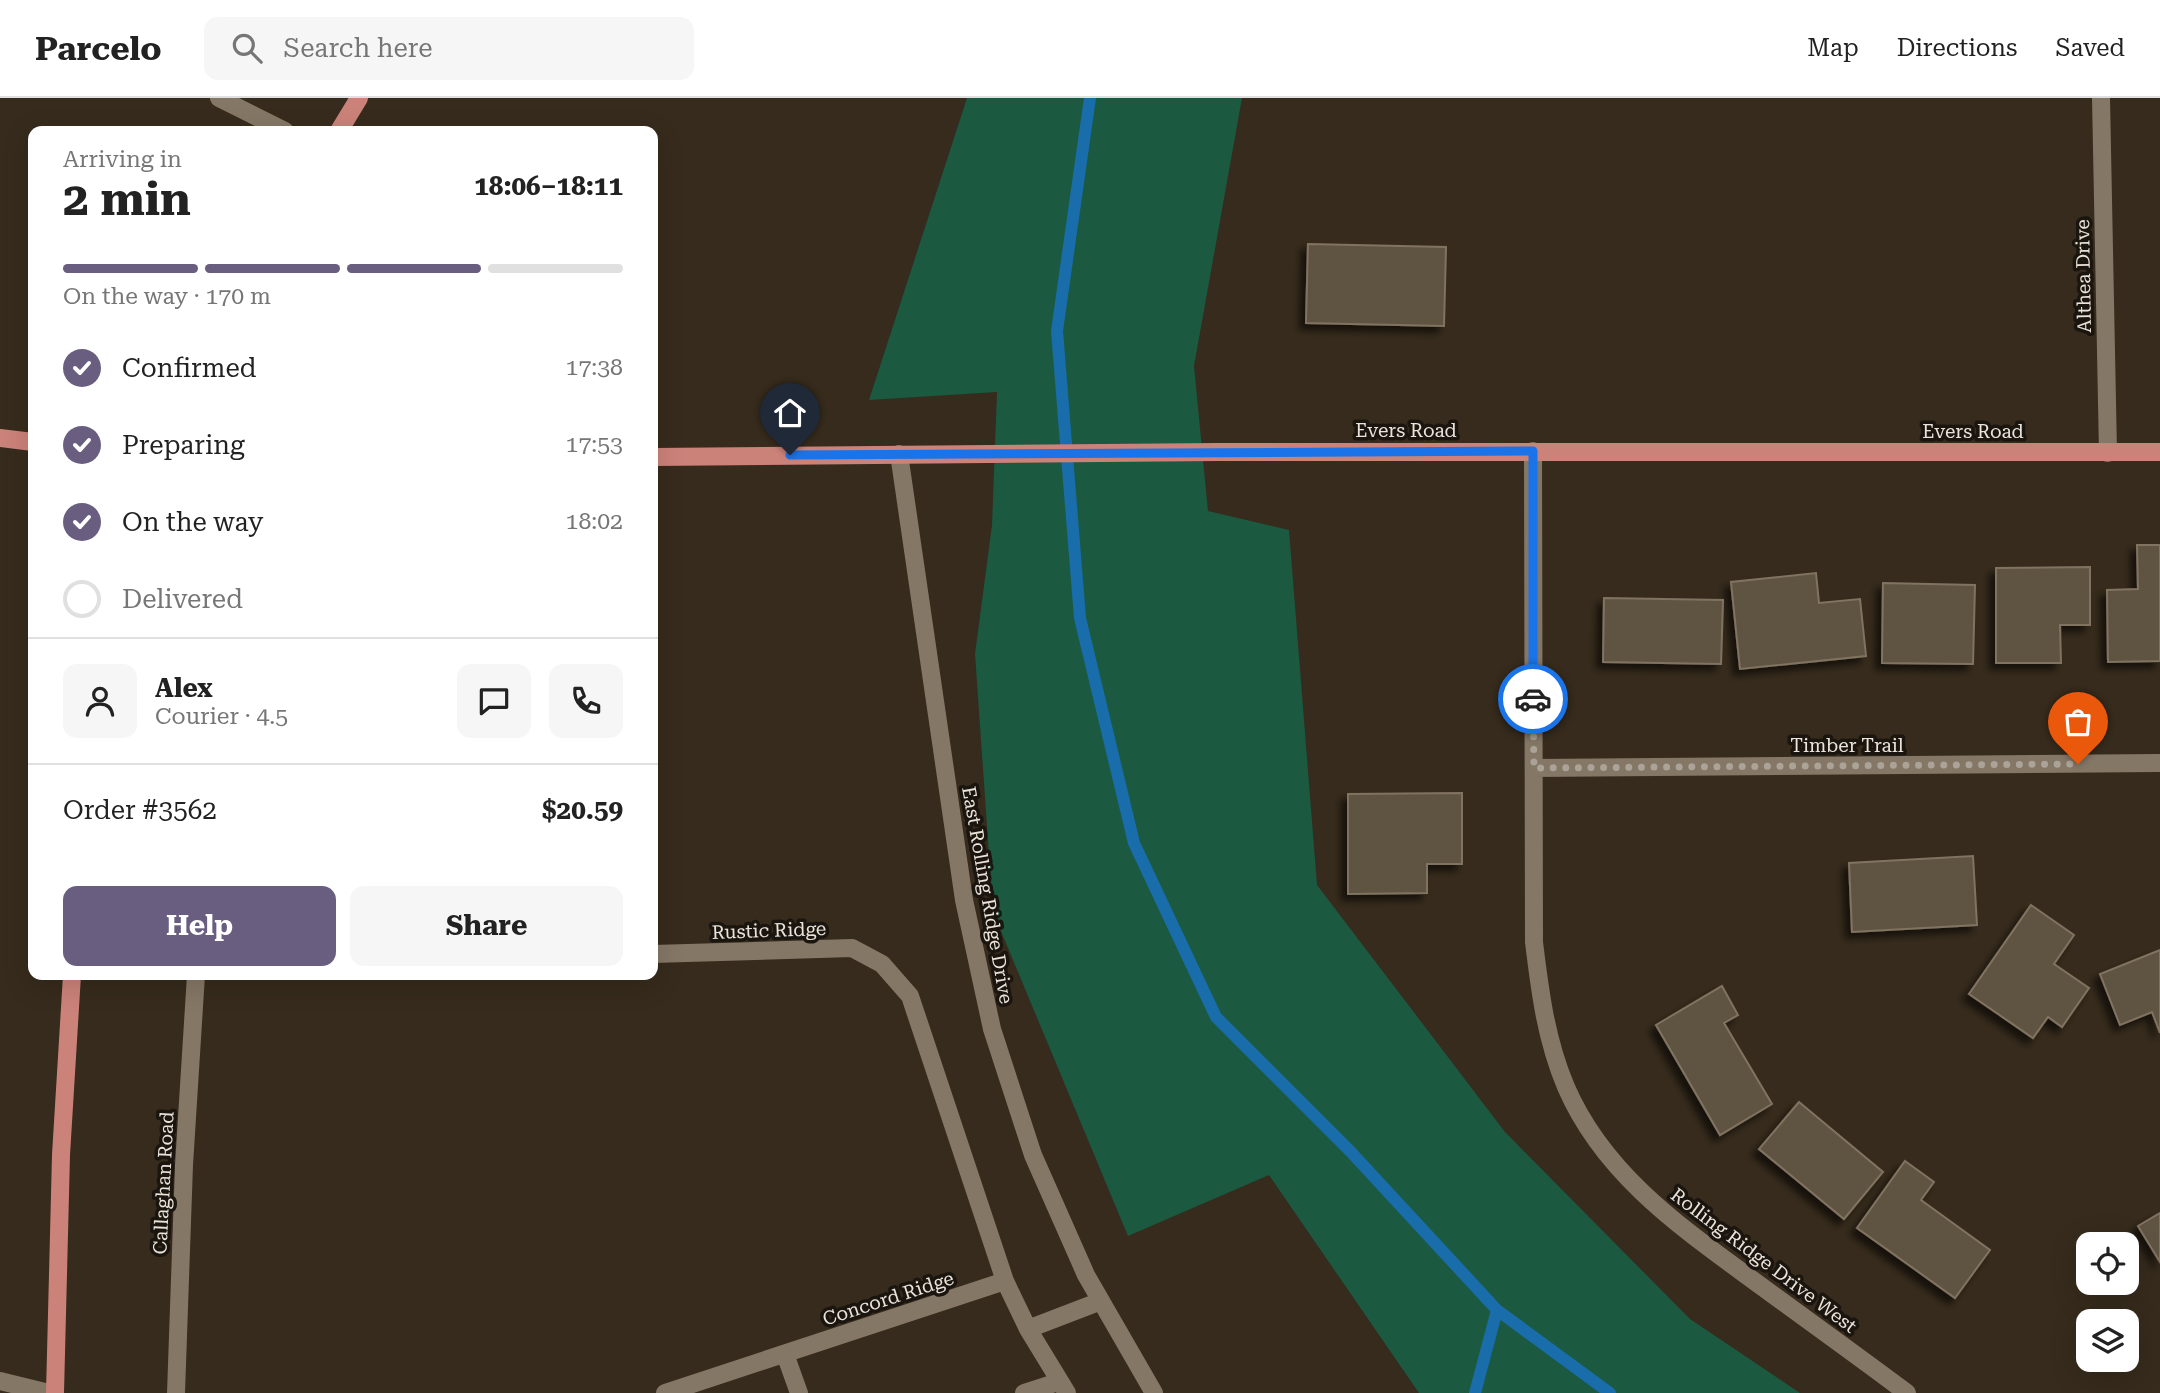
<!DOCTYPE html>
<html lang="en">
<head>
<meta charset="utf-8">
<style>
  :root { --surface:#fff; --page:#f6f6f6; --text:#222; --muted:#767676; --line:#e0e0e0; --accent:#6a5e80 }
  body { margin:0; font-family:"Roboto Serif",serif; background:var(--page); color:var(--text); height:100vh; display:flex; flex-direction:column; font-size:26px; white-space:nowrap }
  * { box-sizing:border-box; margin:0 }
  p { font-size:23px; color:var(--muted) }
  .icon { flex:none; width:38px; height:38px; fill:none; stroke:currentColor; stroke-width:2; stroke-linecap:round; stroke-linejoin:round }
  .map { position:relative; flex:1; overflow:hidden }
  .drawer { position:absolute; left:28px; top:28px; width:630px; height:854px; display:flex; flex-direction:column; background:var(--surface); border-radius:14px; box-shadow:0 7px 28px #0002 }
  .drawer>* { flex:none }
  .buttons { position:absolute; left:2076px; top:1134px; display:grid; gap:14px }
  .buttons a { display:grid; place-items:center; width:63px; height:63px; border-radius:14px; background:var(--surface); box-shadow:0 7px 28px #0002; font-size:35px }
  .pin { position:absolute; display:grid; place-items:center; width:60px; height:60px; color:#fff; margin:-72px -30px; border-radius:50% 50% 50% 0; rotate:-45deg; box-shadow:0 0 7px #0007 }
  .pin .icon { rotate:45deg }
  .courier { position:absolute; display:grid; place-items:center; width:70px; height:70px; margin:-35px; border:5px solid #1a73e8; border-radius:50%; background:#fff; color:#222; box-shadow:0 2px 9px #0007 }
  .overview em { font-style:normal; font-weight:700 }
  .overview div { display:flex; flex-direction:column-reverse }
  .overview { display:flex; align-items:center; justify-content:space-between; height:119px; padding:0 35px }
  h1 { font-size:46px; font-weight:700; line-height:52px }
  .bar { display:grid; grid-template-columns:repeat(4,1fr); gap:10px 7px; align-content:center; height:84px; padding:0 35px }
  .bar i { height:9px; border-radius:5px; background:var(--line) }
  .bar .selected { background:var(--accent) }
  .bar p { grid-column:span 4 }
  .line { display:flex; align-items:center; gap:18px; padding:0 35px; border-top:2px solid var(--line) }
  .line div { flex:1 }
  .round { display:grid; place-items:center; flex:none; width:74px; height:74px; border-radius:14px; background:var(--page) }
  ol { padding:0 35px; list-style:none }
  li { display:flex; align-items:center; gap:21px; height:77px }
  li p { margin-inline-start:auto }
  li .icon { padding:7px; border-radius:50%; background:var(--accent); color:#fff; stroke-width:4 }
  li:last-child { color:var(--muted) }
  li i { width:38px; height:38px; border:4px solid var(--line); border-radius:50% }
  .button { display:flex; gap:14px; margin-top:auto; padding:14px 35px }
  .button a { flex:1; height:80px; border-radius:14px; background:var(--accent); color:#fff; font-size:28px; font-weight:700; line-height:80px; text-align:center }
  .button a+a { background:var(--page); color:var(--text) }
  header { display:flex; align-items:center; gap:42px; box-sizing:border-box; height:98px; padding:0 35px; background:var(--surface); border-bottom:2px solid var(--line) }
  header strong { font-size:33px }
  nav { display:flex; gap:38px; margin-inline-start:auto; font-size:24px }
  .search { width:490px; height:63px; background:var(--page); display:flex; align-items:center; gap:18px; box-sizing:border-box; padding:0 24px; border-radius:14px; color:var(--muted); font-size:26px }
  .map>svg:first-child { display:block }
  .green { fill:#1b5941 }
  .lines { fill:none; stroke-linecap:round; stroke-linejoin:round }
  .stream { stroke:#196daa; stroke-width:12 }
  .building { fill:#5f5342; stroke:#807361; stroke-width:2; filter:url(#shadow) }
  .minor { stroke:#857766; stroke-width:18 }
  .major { stroke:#cb8279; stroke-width:18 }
  .done { stroke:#aca398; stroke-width:7; stroke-dasharray:0 12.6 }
  .route { stroke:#1a73e8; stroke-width:9 }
  .labels { text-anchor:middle; stroke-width:7; stroke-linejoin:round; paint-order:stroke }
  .street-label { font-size:19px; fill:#ebe3da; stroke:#1a150e }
</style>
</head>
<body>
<header>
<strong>Parcelo</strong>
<div class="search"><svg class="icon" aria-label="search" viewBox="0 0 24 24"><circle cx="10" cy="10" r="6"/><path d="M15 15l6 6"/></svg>Search here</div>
<nav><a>Map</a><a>Directions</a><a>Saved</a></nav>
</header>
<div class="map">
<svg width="2160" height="1295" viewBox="0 0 2160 1295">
  <defs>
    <filter id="shadow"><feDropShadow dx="-6" dy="6" stdDeviation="3.5" flood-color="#0009"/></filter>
  </defs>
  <rect width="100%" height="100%" fill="#362b1c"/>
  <path class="green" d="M967,0H1242L1194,268L1208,413L1289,432L1317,787L1505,1034L1690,1221L1800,1295H1419L1269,1077L1128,1138L993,814L975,556L992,427L997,294L869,302Z"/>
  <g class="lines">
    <path class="stream" d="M1090,0L1057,233L1080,520L1134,745L1216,919L1350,1053L1497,1212L1610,1295
      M1475,1295L1497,1212"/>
  </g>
  <path class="building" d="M1308,146L1446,149L1444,228L1306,225Z
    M2137,447H2160V563L2108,564L2107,492L2138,491Z
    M2090,469V527H2060L2061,565H1996V470Z
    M1816,475L1819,505L1860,501L1866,558L1740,571L1731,484Z
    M1883,485L1975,487L1973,566L1882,565Z
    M1604,500L1723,502L1721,566L1603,564Z
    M1462,695V766H1427V795L1348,796V696Z
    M1973,758L1977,827L1852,834L1849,765Z
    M2031,807L2074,837L2054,866L2089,890L2062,929L2048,919L2033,940L1969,896Z
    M2160,852V935L2152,914L2120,927L2100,876Z
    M1722,888L1738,917L1724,925L1772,1006L1720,1037L1656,927Z
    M1799,1004L1883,1074L1844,1121L1759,1051Z
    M1905,1063L1934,1084L1921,1102L1990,1152L1955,1200L1857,1130Z
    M2160,1115V1164L2138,1128Z"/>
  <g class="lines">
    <path class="minor" d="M219,0L285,33
      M2101,0L2108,355
      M1533,353L1534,844C1540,894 1546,942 1566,989C1605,1079 1685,1132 1761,1188C1810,1224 1859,1259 1907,1295
      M899,356L964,802L992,931L1033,1057L1086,1177L1154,1295
      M1534,670L2160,665
      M653,856L852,850L882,866L910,898L1005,1183L1028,1231L1067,1295
      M1028,1231L1101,1203
      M785,1256L799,1295
      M0,1283L49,1295
      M176,1295L184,1067L196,877
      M665,1295L1005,1183
      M1024,1295L1058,1284"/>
    <path class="major" d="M339,33L359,0
      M0,340L33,344
      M653,359L1217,354H2160
      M55,1295L61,1057L72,877"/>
  </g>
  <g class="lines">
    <path class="done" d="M1533,601L1534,670L2078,666"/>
    <path class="route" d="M790,357L1533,353V601"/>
  </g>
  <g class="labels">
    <g class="street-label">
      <text transform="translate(2083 178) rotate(-91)" y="7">Althea Drive</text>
      <text x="1406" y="339">Evers Road</text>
      <text x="1973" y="340">Evers Road</text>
      <text x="1847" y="654">Timber Trail</text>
      <text transform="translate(988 797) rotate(80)" y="7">East Rolling Ridge Drive</text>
      <text transform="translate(769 832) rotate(-2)" y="7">Rustic Ridge</text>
      <text transform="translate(163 1085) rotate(-87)" y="7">Callaghan Road</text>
      <text transform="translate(1764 1162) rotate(37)" y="7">Rolling Ridge Drive West</text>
      <text transform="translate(888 1200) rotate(-18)" y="7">Concord Ridge</text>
    </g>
  </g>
</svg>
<div class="buttons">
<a><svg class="icon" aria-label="locate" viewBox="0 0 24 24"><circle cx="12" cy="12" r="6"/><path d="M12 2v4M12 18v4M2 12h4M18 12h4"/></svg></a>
<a><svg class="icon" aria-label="layers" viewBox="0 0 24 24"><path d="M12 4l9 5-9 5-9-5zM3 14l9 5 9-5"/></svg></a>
</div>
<div class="pin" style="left:2078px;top:666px;background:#ea580c"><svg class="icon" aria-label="bag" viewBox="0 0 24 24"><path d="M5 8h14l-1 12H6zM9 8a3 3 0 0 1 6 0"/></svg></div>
<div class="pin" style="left:790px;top:357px;background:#1f2937"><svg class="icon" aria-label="home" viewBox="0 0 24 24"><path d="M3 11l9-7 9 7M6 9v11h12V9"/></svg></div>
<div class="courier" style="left:1533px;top:601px"><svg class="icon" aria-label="car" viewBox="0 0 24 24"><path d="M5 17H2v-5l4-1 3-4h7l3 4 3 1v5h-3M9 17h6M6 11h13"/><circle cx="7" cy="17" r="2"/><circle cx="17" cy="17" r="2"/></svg></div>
<section class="drawer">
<div class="overview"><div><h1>2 min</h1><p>Arriving in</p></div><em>18:06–18:11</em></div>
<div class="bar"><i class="selected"></i><i class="selected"></i><i class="selected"></i><i></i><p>On the way · 170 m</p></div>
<ol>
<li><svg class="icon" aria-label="check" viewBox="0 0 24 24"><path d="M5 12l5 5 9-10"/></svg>Confirmed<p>17:38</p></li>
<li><svg class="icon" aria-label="check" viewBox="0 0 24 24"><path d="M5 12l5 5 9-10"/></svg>Preparing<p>17:53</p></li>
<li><svg class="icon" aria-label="check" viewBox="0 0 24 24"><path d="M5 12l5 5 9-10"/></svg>On the way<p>18:02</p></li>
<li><i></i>Delivered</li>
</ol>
<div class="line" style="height:126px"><a class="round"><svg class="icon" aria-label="person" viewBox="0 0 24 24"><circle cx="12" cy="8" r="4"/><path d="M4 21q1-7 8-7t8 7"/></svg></a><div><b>Alex</b><p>Courier · 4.5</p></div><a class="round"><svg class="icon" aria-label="chat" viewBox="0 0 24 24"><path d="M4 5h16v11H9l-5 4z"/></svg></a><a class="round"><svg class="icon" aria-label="phone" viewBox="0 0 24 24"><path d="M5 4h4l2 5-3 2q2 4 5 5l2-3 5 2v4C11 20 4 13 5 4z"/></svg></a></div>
<div class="line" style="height:91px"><div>Order #3562</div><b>$20.59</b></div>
<div class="button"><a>Help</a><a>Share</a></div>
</section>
</div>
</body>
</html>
